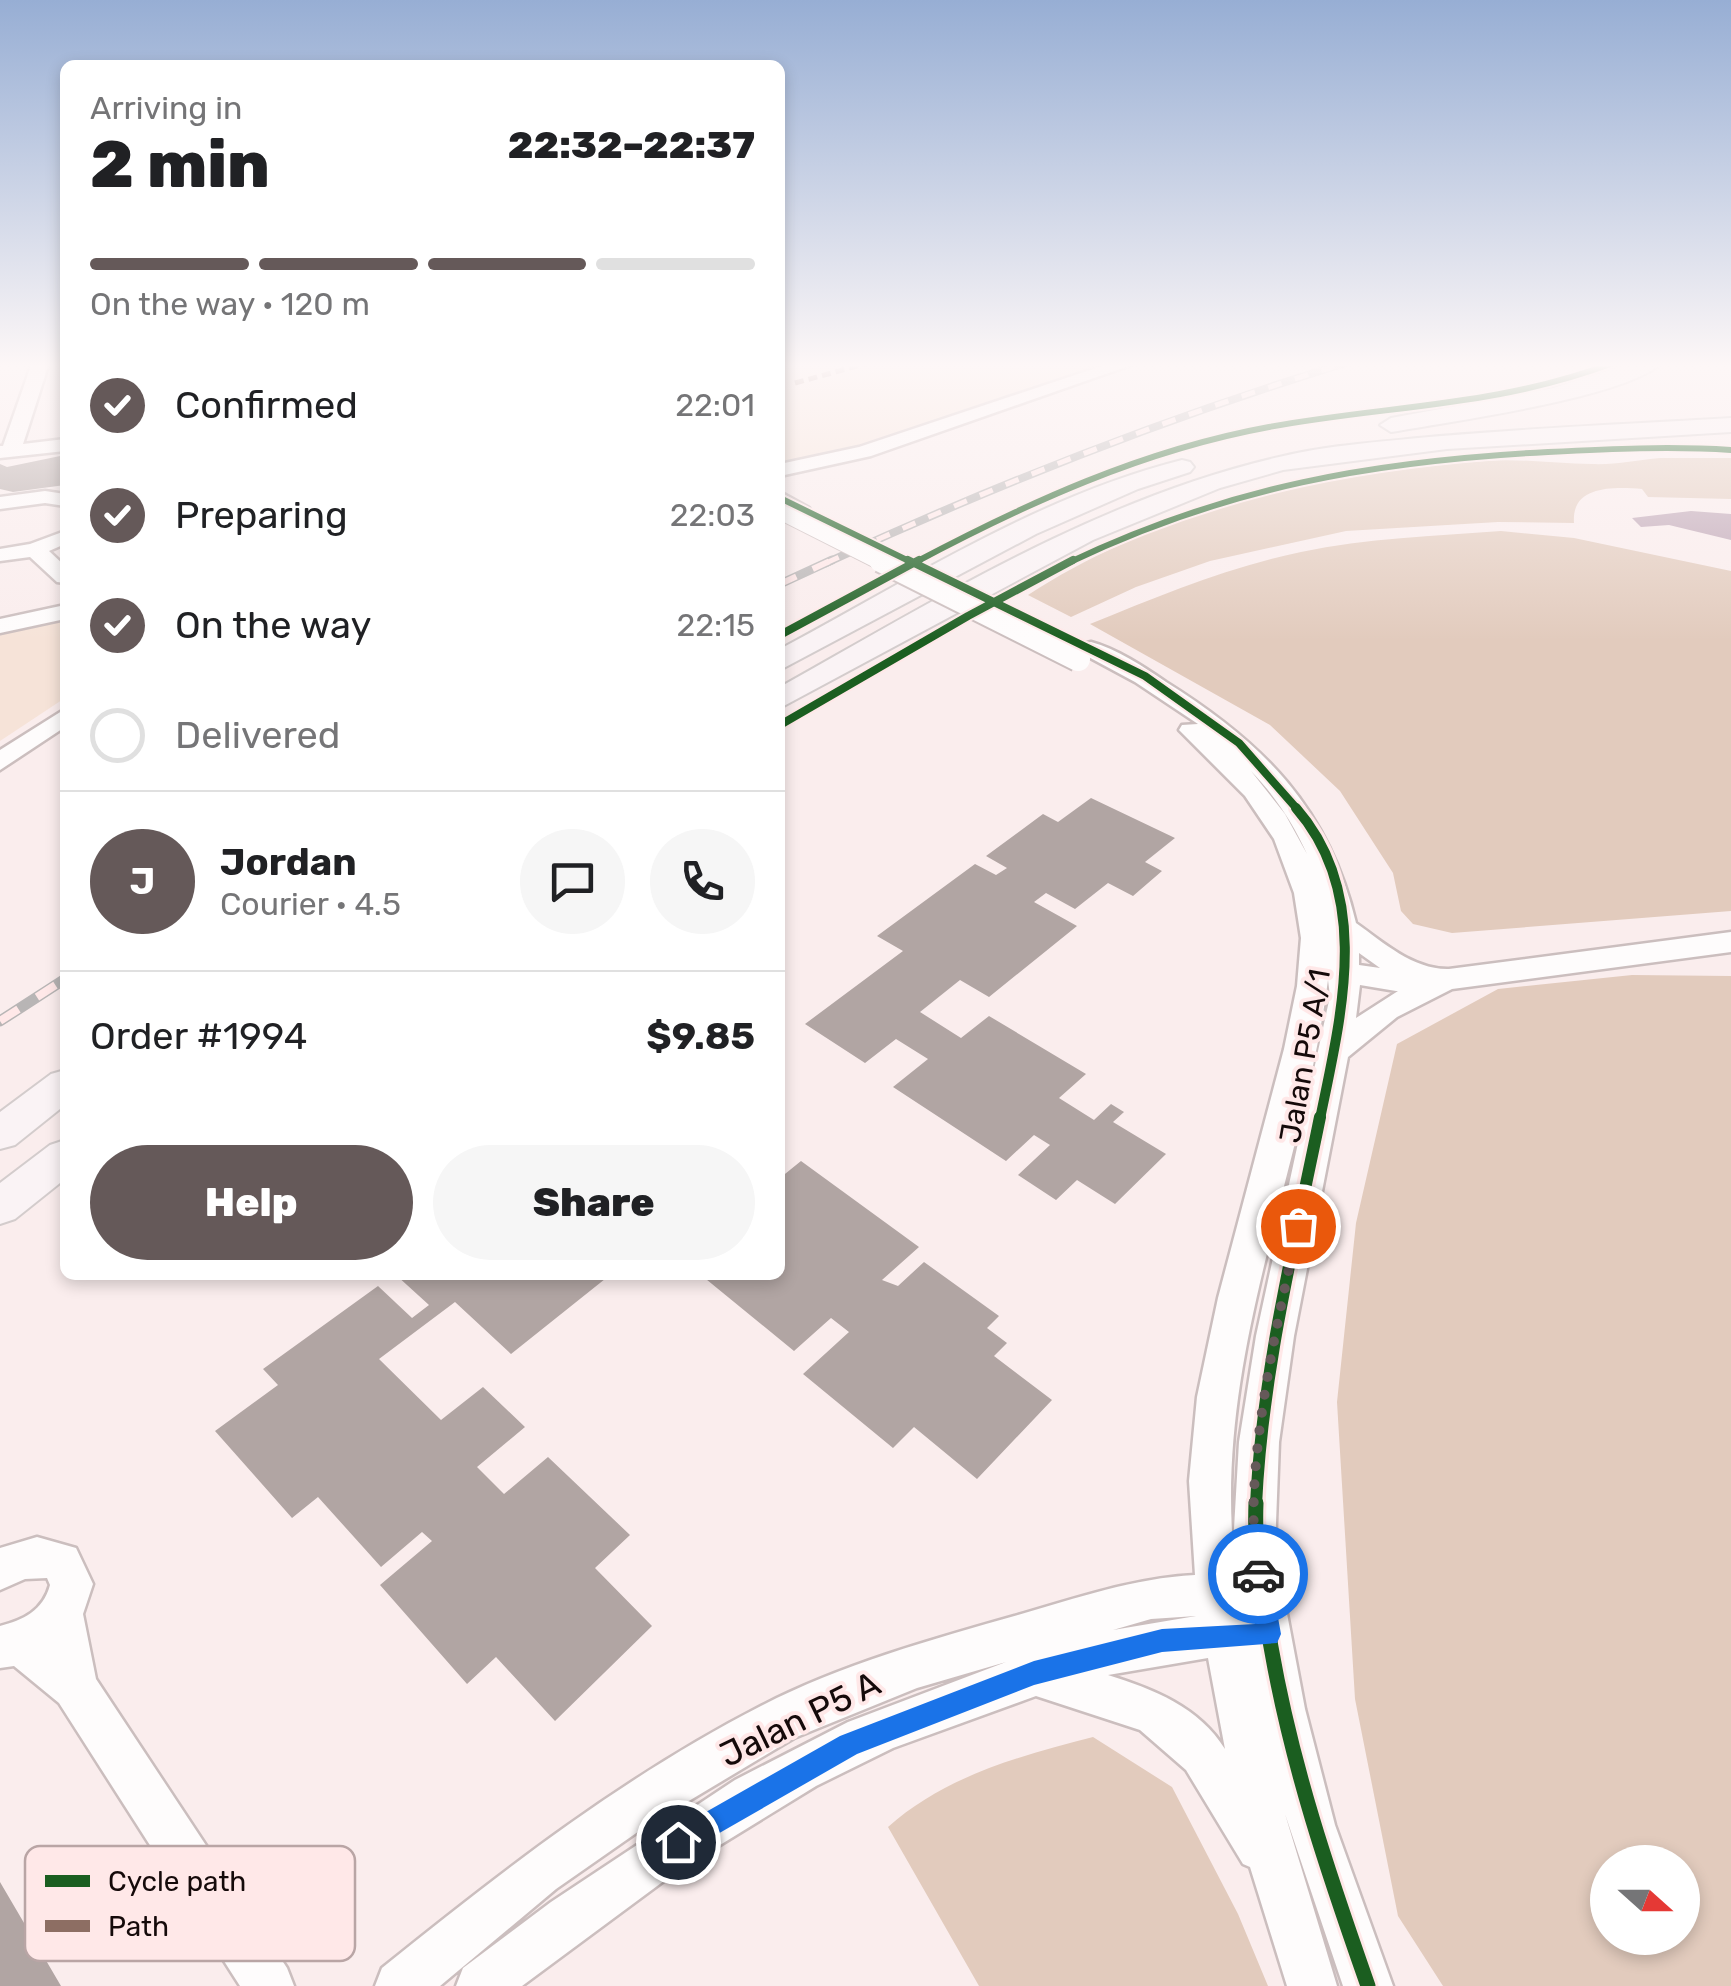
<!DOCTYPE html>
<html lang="en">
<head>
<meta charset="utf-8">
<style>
  :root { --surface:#fff; --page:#f6f6f6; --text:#202124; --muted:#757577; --line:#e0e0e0; --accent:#655959 }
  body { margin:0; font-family:Rubik,sans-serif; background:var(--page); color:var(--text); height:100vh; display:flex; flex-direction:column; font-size:38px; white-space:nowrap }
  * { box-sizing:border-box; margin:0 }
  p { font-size:32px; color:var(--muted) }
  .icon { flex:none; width:55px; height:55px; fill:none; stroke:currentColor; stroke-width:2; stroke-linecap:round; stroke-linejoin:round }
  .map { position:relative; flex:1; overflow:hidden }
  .drawer { position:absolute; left:60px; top:60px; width:725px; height:1220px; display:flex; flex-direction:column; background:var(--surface); border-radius:15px; box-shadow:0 5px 15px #0003 }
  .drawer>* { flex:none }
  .needle { width:65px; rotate:111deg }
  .tools { position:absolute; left:1590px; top:1845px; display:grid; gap:20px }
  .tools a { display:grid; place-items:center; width:110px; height:110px; border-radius:50%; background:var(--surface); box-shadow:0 5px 15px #0003; font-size:50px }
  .pin { position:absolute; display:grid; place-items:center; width:85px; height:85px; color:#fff; margin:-42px; border:5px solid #fff; border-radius:50%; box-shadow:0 2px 10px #0007 }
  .courier { position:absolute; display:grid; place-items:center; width:100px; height:100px; margin:-50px; border:8px solid #1a73e8; border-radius:50%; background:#fff; color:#222; box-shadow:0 2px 12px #0007 }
  .head em { font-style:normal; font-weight:800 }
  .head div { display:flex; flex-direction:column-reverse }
  .head { display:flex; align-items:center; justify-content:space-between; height:170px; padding:0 30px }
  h1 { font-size:65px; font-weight:800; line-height:75px }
  .bar { display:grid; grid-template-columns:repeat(4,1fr); gap:15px 10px; align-content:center; height:120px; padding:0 30px }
  .bar i { height:12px; border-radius:8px; background:var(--line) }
  .bar .current { background:var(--accent) }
  .bar p { grid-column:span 4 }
  .line { display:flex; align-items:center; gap:25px; padding:0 30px; border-top:2px solid var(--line) }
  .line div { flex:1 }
  .round { display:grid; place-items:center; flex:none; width:105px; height:105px; border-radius:52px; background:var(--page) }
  ol { padding:0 30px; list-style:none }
  li { display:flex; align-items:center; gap:30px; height:110px }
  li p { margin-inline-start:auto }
  li .icon { padding:10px; border-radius:50%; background:var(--accent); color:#fff; stroke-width:4 }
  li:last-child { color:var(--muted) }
  li i { width:55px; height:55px; border:5px solid var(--line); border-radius:50% }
  .primary-button { display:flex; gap:20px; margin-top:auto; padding:20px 30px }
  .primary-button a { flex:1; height:115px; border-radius:60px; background:var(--accent); color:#fff; font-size:40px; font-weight:800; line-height:115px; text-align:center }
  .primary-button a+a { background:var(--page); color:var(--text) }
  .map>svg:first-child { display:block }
  .green { fill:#f6e3d8 }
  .forest { fill:#e2cbbd; fill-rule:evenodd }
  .water { fill:#bea5b5 }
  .building { fill:#b1a5a3 }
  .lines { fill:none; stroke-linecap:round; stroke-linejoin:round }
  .minor-casing { stroke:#cbbebe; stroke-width:5 }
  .major-casing { stroke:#d3cccc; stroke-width:4 }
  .minor { fill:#fefcfc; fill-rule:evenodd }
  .major { fill:#faf3f5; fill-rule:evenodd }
  .rail-far2-casing { stroke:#b8b5b5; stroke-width:8 }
  .rail-far1-casing { stroke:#b8b5b5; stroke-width:9 }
  .rail-casing { stroke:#b8b5b5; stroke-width:11 }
  .rail-far2 { stroke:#ffe8e8; stroke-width:5; stroke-dasharray:14; stroke-linecap:butt }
  .rail-far1 { stroke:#ffe8e8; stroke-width:6; stroke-dasharray:18; stroke-linecap:butt }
  .rail { stroke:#ffe8e8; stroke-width:8; stroke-dasharray:22; stroke-linecap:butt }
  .minor-bridge-far1-casing { stroke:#cbbebe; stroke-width:21; stroke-linecap:butt }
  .minor-bridge-casing { stroke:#cbbebe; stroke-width:28; stroke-linecap:butt }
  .minor-bridge-far1 { stroke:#fefcfc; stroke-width:19 }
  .minor-bridge { stroke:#fefcfc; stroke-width:24 }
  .quiet { stroke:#8d6e63; stroke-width:5; stroke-dasharray:9 5; stroke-linecap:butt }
  .cycleway-far4-casing { stroke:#ffe8e8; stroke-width:10 }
  .cycleway-far3-casing { stroke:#ffe8e8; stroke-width:12 }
  .cycleway-far2-casing { stroke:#ffe8e8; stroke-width:16 }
  .cycleway-far1-casing { stroke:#ffe8e8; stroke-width:19 }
  .cycleway-casing { stroke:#ffe8e8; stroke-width:21 }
  .cycleway-far4 { stroke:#1b5e20; stroke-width:6 }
  .cycleway-far3 { stroke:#1b5e20; stroke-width:8 }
  .cycleway-far2 { stroke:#1b5e20; stroke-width:10 }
  .cycleway-far1 { stroke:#1b5e20; stroke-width:12 }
  .cycleway { stroke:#1b5e20; stroke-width:15 }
  .route { fill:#1a73e8 }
  .done { stroke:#655959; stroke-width:10; stroke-dasharray:0 18 }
  .labels { text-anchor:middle; stroke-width:8; stroke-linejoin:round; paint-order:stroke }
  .street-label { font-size:30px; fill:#150a0a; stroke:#ffe8e8 }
  .near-street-label { font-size:35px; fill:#150a0a; stroke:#ffe8e8 }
  .key { fill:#ffe8e8; stroke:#b9a5a5; stroke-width:2.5 }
  .key-label { font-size:28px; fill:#150a0a }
</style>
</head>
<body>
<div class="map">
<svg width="1731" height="1986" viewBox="0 0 1731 1986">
  <rect width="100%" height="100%" fill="#faeded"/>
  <path class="green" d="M780,363H1104L854,449L780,461Z
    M65,617V698L0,741V630Z"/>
  <path class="forest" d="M1660,458H1731V499L1648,497L1642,489C1614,487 1571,485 1574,523L1498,522L1346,531L1210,561L1136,587L1071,617L1028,595C1161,508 1329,473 1485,461C1521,458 1556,464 1592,464C1614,465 1638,460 1660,458Z
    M1501,531L1574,538L1731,571V911L1452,933L1413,924L1401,911L1393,873L1340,791L1270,725L1090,624C1159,596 1228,567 1301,552C1367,538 1434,536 1501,531Z
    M1632,975L1731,976V1986H1443L1398,1916L1355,1699L1337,1402L1356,1223L1397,1044L1498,989ZM1682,1862V1938H1608V1862Z
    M1093,1737L1172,1787L1238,1914L1268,1986H979L888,1827C945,1776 1020,1756 1093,1737Z"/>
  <path class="water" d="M1691,511L1731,514V540L1669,525L1641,527L1632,518Z"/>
  <path class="building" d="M65,455V485L13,492L0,489V464L7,467Z
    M1091,798L1175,838L1145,862L1162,871L1133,896L1108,883L1075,909L1046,893L1034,902L1077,926L989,997L960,980L920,1012L961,1038L989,1016L1086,1074L1059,1098L1094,1120L1111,1104L1124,1112L1113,1122L1166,1154L1115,1204L1077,1180L1056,1200L1018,1175L1050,1145L1034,1135L1006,1161L893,1087L928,1059L896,1039L865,1063L805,1024L903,951L877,936L975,864L996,875L1007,868L986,856L1043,814L1058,822Z
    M801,1161L919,1247L882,1280L898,1286L924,1262L999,1316L987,1328L1007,1343L994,1356L1052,1400L977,1479L914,1427L893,1448L803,1374L849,1332L831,1318L794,1351L701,1275H780V1178Z
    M396,1275H610L511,1354L455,1302L379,1359L441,1420L483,1387L525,1427L477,1467L504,1494L548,1457L630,1535L595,1568L652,1626L555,1721L496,1657L467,1684L380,1585L432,1541L422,1532L381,1567L318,1497L292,1518L215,1431L278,1385L263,1369L378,1286L412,1318L429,1305Z
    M0,1882L61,1986H0Z"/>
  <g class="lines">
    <g class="minor-casing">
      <path id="minor" d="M32,363H49L23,444L65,439V451L0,458V446H3Z
        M1111,363H1137L871,456L780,476V464L859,447Z
        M45,491L65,494V506L45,503L0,509V497Z
        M780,492L809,508L799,514L780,506Z
        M65,531V544L49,551L65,566V583L57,582L30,557L0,561V549L30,544Z
        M65,605V619L0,633V619Z
        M1091,642C1117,649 1144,667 1166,682C1264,743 1329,809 1356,923C1384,943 1414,970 1449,969L1731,932V952L1452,989L1397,1017L1348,1057L1294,1336L1279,1442L1275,1550L1305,1709L1335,1825L1393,1986H1343L1285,1814L1337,1986H1287L1250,1867L1243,1864L1186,1770L1140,1730L1036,1696L893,1748L816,1786L676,1872L522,1986H456L463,1968L551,1902L735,1780L848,1722L1006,1662L917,1688L794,1738L642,1829L556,1889L440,1986H375L382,1968C502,1871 623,1777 761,1706C840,1665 933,1639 1018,1615C1077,1598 1134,1578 1195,1575L1189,1481L1197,1397L1218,1298L1284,1049L1297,986L1301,938L1294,893L1274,839L1245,796L1179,730L1182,725L1198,724L1135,682L1083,654L1080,649L1083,644ZM1251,771C1275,796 1293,823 1307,854L1285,814ZM1359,953L1380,968L1359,965ZM1328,980L1330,996L1256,1336L1239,1442L1233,1546C1217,1350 1303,1171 1328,980ZM1360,985L1396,991H1398L1356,1018ZM1196,1616L1113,1630L1151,1619ZM1208,1658L1225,1749C1199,1707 1153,1689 1108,1675Z
        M65,709V727L0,770V750Z
        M37,1537L76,1548L93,1584L83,1614L96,1679L287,1968L294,1986H240L59,1703L14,1666L0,1668V1626C23,1620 43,1611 50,1585L47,1578L25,1579L0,1590V1548Z"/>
    </g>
    <g class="major-casing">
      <path id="major" d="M1632,363H1662C1625,398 1447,422 1391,432L1380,425L1391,418L1553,388Z
        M1731,418V432L1447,449L1283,470L1220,488L1093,540L780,708V687C939,598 1100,498 1279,457C1328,445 1379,442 1429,437C1530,428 1630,424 1731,418Z
        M1182,460L1190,462L1194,467L1190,472L1138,489L1036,534L780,670V649C909,580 1039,496 1182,460Z
        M65,1070V1105L15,1145L0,1149V1112L51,1074Z
        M65,1140V1179L15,1219L0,1224V1183L50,1145Z"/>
    </g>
    <use href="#minor" class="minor"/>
    <use href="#major" class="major"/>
    <g class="rail-far2-casing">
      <path id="rail-far2" d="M826,563C995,485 1168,417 1346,363"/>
    </g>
    <g class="rail-far1-casing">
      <path id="rail-far1" d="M780,584L832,560"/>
    </g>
    <g class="rail-casing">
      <path id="rail" d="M0,1021L65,979"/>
    </g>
    <use href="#rail-far2" class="rail-far2"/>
    <use href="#rail-far1" class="rail-far1"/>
    <use href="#rail" class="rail"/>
    <g class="minor-bridge-far1-casing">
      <path id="minor-bridge-far1" d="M785,512L886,563"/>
    </g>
    <g class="minor-bridge-casing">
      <path id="minor-bridge" d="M881,560L1078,659"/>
    </g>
    <use href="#minor-bridge-far1" class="minor-bridge-far1"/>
    <use href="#minor-bridge" class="minor-bridge"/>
    <path class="quiet" d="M795,383L868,363"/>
    <g class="cycleway-far4-casing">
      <path id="cycleway-far4" d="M780,498L913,563
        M914,563C1027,503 1143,450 1269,427C1389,405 1496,407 1613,363
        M1068,563C1227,487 1373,461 1548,452C1609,449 1670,446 1731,450"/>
    </g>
    <g class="cycleway-far3-casing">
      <path id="cycleway-far3" d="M908,560L1145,676L1239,743L1298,810
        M780,635L919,560
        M780,725L968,616L1073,560"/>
    </g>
    <g class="cycleway-far2-casing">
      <path id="cycleway-far2" d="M1296,808C1373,896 1341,1016 1320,1119"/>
    </g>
    <g class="cycleway-far1-casing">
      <path id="cycleway-far1" d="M1256,1505C1262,1373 1294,1245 1320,1117"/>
    </g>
    <g class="cycleway-casing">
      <path id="cycleway" d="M1256,1503C1254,1552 1262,1598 1271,1647C1292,1767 1328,1872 1368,1986"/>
    </g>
    <use href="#cycleway-far4" class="cycleway-far4"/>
    <use href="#cycleway-far3" class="cycleway-far3"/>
    <use href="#cycleway-far2" class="cycleway-far2"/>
    <use href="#cycleway-far1" class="cycleway-far1"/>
    <use href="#cycleway" class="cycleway"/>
  </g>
  <linearGradient id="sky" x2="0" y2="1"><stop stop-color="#97aed4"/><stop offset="0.57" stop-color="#fdf7f7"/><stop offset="1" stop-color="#fdf7f7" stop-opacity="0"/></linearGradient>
  <rect width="1731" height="641" fill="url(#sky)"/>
  <path class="route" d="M1258,1563L1267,1566L1270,1574L1281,1634L1277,1643L1162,1652L1034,1685L857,1754L688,1851L678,1855L669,1851L666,1842L669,1833L840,1736L1034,1661L1162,1629L1255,1624L1247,1574L1250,1566Z"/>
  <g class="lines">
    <path class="done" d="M1258,1574C1241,1473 1277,1327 1298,1226"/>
  </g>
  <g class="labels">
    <g class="street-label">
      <text transform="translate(1305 1056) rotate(-80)" y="10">Jalan P5 A/1</text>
    </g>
    <g class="near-street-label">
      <text transform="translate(800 1719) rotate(-26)" y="12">Jalan P5 A</text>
    </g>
  </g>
  <rect x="25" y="1846" width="330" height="115" rx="15" class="key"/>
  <rect x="45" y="1875" width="45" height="12" fill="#1b5e20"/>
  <rect x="45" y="1920" width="45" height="12" fill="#8d6e63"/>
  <g class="key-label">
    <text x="108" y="1891">Cycle path</text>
    <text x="108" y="1936">Path</text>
  </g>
</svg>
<div class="tools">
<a><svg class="needle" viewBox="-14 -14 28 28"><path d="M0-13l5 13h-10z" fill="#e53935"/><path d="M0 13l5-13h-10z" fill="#757577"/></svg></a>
</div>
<div class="pin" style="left:1298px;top:1226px;background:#ea580c"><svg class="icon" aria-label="bag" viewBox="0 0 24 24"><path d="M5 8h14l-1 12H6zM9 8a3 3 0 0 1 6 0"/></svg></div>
<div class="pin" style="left:678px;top:1842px;background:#1f2937"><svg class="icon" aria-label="home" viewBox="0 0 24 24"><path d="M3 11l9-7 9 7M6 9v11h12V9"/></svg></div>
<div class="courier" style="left:1258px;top:1574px"><svg class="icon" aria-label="car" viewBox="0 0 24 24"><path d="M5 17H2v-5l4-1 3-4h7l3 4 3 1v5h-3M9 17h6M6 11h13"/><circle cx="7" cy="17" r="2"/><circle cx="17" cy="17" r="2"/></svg></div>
<section class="drawer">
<div class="head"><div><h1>2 min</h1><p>Arriving in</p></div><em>22:32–22:37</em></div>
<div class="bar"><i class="current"></i><i class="current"></i><i class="current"></i><i></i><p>On the way · 120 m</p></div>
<ol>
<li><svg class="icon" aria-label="check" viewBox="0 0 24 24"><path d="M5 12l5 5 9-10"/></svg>Confirmed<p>22:01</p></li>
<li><svg class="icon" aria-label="check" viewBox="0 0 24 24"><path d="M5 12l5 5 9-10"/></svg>Preparing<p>22:03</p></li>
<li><svg class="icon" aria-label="check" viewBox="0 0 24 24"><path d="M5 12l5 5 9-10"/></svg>On the way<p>22:15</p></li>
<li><i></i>Delivered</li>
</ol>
<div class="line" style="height:180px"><b class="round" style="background:var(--accent);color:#fff">J</b><div><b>Jordan</b><p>Courier · 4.5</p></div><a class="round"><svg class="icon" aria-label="chat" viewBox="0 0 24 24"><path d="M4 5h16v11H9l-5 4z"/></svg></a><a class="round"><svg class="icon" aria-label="phone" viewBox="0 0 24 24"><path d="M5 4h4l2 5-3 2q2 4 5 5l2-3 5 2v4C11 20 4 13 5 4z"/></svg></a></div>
<div class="line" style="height:130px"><div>Order #1994</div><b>$9.85</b></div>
<div class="primary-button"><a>Help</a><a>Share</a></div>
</section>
</div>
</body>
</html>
